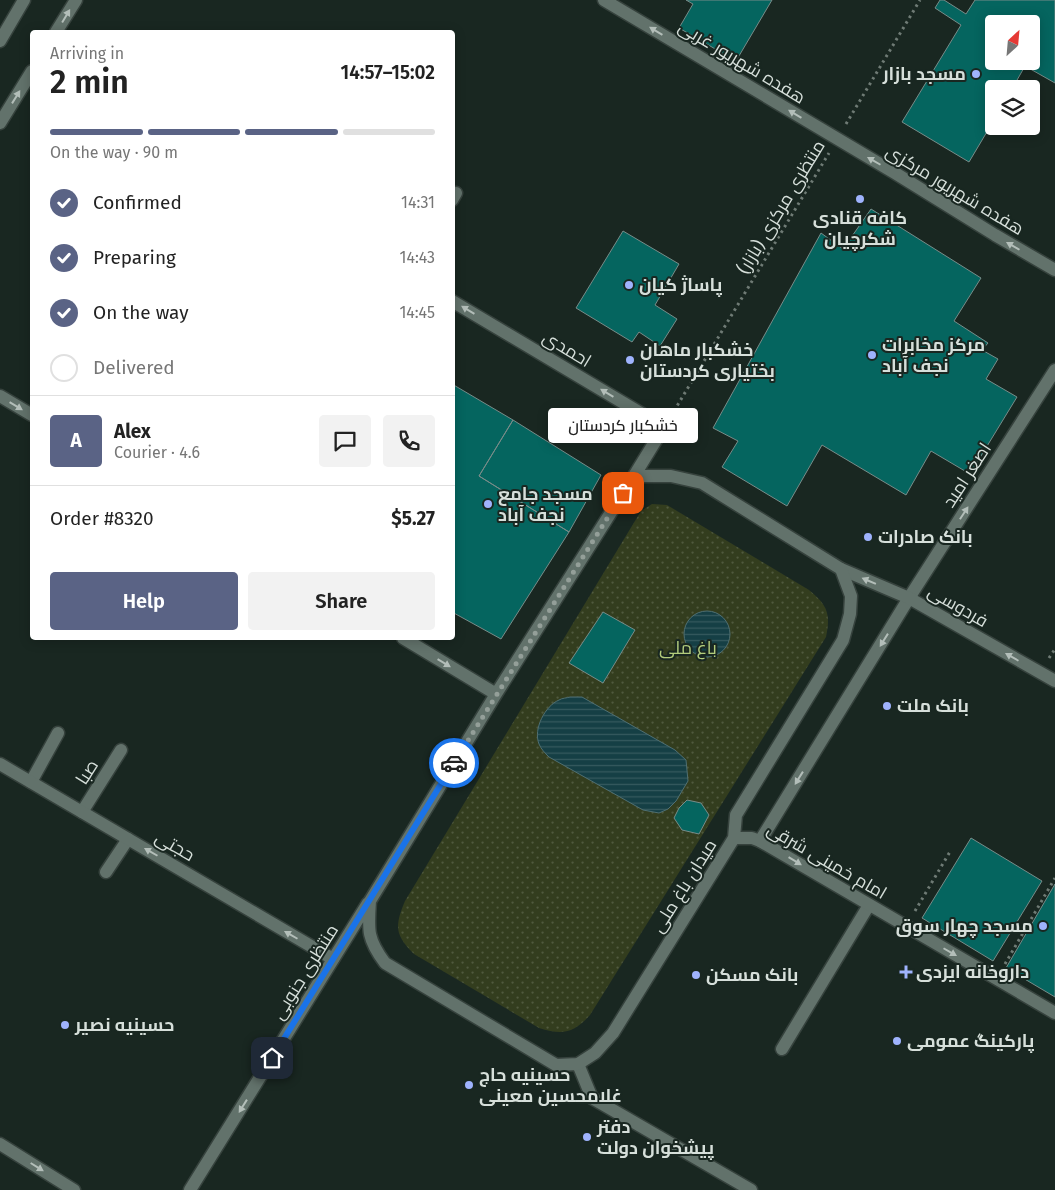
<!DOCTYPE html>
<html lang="en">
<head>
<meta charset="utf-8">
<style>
  :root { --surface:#fff; --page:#f2f2f2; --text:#222; --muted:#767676; --line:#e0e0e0; --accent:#5a6385 }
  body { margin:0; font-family:"Fira Sans",Cairo,sans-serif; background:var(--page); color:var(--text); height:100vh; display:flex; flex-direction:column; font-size:19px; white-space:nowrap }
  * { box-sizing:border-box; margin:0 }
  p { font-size:16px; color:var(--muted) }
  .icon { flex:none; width:28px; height:28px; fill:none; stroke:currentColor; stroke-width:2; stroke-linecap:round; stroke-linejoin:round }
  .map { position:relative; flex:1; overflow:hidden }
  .side { position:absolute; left:30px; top:30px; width:425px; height:610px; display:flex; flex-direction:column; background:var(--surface); border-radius:5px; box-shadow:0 2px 12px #0003 }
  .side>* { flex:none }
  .needle { width:32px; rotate:26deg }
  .controls { position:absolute; left:985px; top:15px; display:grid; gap:10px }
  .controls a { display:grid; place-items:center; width:55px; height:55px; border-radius:5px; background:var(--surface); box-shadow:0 2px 12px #0003; font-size:25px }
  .pin { position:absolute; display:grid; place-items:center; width:42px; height:42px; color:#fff; margin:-21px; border-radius:10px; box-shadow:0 2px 8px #0006 }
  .courier { position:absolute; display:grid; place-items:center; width:50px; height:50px; margin:-25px; border:4px solid #1a73e8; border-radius:50%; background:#fff; color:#222; box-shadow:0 1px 6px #0007 }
  .bubble { position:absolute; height:35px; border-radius:5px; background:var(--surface); box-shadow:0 2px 12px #0003; font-size:16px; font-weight:600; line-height:35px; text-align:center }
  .overview em { font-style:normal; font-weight:600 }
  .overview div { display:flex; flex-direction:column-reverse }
  .overview { display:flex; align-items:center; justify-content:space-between; height:85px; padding:0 20px }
  h1 { font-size:32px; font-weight:600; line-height:38px }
  .bar { display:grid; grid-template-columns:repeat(4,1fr); gap:8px 5px; align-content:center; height:60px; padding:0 20px }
  .bar i { height:6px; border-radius:4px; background:var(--line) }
  .bar .on { background:var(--accent) }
  .bar p { grid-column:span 4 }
  .line { display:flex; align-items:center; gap:12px; padding:0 20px; border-top:1px solid var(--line) }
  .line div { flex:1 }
  .round { display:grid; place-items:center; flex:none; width:52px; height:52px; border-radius:5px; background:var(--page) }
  ol { padding:0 20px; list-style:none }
  li { display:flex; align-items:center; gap:15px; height:55px }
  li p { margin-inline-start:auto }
  li .icon { padding:5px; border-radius:50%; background:var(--accent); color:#fff; stroke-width:4 }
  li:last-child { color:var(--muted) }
  li i { width:28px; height:28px; border:2px solid var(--line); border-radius:50% }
  .button { display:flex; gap:10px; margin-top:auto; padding:10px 20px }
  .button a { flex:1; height:58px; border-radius:5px; background:var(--accent); color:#fff; font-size:20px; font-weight:600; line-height:58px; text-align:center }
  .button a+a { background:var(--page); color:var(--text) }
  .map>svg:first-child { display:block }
  .grass { fill:url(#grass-dots) }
  .water { fill:url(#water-rules); stroke:#4f6f72 }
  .building { fill:#05655f; stroke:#788c89; fill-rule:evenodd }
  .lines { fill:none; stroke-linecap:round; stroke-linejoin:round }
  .service-casing { stroke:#36423d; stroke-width:15 }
  .minor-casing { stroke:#36423d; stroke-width:15 }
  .tertiary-casing { stroke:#36423d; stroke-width:15 }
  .secondary-casing { stroke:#36423d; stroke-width:15 }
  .path { stroke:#6f7b75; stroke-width:3; stroke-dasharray:2.5 4; stroke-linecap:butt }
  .service { stroke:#62726b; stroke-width:12 }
  .minor { stroke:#62726b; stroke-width:12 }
  .tertiary { stroke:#62726b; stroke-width:12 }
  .secondary { stroke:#62726b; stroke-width:12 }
  .oneway { fill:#b3beb9 }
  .done { stroke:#949f99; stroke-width:5; stroke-dasharray:0 9 }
  .route { stroke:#1a73e8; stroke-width:6 }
  .poi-dot { fill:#9fb3fd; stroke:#192721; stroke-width:2 }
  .labels { text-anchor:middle; stroke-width:4; stroke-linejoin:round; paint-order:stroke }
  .street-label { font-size:18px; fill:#d6dfda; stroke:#192721 }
  .poi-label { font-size:18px; font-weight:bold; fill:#d6dfda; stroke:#192721; text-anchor:start }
  .park-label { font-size:18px; fill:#b3cd7d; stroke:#192721 }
</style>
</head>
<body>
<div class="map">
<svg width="1055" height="1190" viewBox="0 0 1055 1190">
  <defs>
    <pattern id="grass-dots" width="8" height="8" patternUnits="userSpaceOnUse" patternTransform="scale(1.25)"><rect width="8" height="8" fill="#333d1e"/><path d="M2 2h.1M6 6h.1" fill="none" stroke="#50593e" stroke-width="1.8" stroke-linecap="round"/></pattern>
    <pattern id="water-rules" width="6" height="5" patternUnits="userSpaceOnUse" patternTransform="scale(1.25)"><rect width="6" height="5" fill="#153f45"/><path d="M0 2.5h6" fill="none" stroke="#365a5f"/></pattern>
  </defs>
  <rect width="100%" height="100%" fill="#192721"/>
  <path class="grass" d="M652,504L667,505L809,590C827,605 831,613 826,637L590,1015C573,1034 562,1035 539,1028L414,954C394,935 395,925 405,901L641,511Z"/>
  <path class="water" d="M684 634a23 23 0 1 1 46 0a23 23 0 1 1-46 0Z
    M570,697H582L675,750L686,760L688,781L676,801L668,809L659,813L643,810L549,757C545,753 541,749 539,744C533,729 545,706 559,700C562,698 567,698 570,697Z"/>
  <path class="building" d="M686,0H772L736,61L679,28L693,4Z
    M940,0H944L966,14L975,0H1055V83L1025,66L1012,89H994V120L969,162L902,122L961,25L935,8ZM994,24H1031V61H994Z
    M871,209L981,278L954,321L988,343L982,350L998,359L986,379L1017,397L970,474L931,451L906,495L822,445L787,506L722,467L738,441L713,428L821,233L843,249Z
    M623,231L679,264L655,305L677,319L660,346L639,332L632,342L576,308Z
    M452,384L513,420L479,476L569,532L501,639L452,612Z
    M513,420L601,475L569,532L479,476Z
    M603,612L635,630L603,683L569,663Z
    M687,800L701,803L709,815L699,834L682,830L674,818L679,808Z
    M971,838L1042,881L993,961L922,918Z
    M1055,884V997L1006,968Z"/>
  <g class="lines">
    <g class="service-casing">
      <path id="service" d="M452,200L456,193
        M31,782L58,733
        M82,812L121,750
        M106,872L128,839
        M782,1049L869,905"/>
    </g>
    <g class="minor-casing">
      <path id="minor" d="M452,301L664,427L634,476
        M0,764L333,959
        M760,841L909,598L1055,370"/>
    </g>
    <g class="tertiary-casing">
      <path id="tertiary" d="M604,0L895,173L995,235L1055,270
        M56,32L76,0
        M0,41L24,0
        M0,123L32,71
        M841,569L909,598L1055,681
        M578,1064L592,1098L751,1190
        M0,1144L74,1190"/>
    </g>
    <g class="secondary-casing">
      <path id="secondary" d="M0,396L32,415
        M634,476H671L702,483L841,569L851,596L850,614L843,640L736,815L734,838L613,1033L595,1053L578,1064L556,1065L385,963C367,939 368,930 370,901L496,694Z
        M403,638L496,694
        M734,838H752L760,841L1055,1013
        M190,1190L368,903"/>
    </g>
    <path class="path" d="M846,124L920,0
      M674,411L829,153
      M1049,658L1055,649
      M915,911L951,850
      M1005,964L1055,878"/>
    <use href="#service" class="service"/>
    <use href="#minor" class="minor"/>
    <use href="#tertiary" class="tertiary"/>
    <use href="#secondary" class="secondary"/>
  </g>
  <defs><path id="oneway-solid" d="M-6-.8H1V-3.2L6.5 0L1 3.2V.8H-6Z" transform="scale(1.25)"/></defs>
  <g class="oneway">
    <use href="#oneway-solid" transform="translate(66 16) rotate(-59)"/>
    <use href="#oneway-solid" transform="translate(656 31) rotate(-149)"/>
    <use href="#oneway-solid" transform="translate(16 97) rotate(-58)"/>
    <use href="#oneway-solid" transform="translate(795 114) rotate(-149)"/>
    <use href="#oneway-solid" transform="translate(874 161) rotate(-150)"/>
    <use href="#oneway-solid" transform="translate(1013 246) rotate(-150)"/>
    <use href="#oneway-solid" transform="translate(468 310) rotate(-149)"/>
    <use href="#oneway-solid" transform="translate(607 393) rotate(-149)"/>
    <use href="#oneway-solid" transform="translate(16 406) rotate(31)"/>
    <use href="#oneway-solid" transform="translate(964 513) rotate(-57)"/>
    <use href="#oneway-solid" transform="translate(869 581) rotate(-157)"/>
    <use href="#oneway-solid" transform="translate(884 640) rotate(122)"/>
    <use href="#oneway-solid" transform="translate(1012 657) rotate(-150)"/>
    <use href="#oneway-solid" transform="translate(444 663) rotate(31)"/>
    <use href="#oneway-solid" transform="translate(799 778) rotate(122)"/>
    <use href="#oneway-solid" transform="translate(151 852) rotate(-150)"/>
    <use href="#oneway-solid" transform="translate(795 861) rotate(31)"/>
    <use href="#oneway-solid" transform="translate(291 935) rotate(-150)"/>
    <use href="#oneway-solid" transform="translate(950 952) rotate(30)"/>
    <use href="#oneway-solid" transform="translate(243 1106) rotate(122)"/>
    <use href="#oneway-solid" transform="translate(37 1167) rotate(32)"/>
  </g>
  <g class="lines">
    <path class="done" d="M454,763L623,493"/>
    <path class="route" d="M272,1058L454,763"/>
  </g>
  <g class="poi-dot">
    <circle cx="976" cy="74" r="5"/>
    <circle cx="860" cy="199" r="5"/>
    <circle cx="629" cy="285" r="5"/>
    <circle cx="872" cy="355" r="5"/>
    <circle cx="630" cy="360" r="5"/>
    <circle cx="488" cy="504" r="5"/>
    <circle cx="868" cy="537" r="5"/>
    <circle cx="887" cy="706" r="5"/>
    <circle cx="1043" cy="926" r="5"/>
    <path d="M903.5 964.5h5v5h5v5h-5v5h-5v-5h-5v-5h5z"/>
    <circle cx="696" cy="975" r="5"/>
    <circle cx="65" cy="1025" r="5"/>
    <circle cx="897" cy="1041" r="5"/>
    <circle cx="469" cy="1085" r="5"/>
    <circle cx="587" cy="1137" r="5"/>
  </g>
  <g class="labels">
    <g class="street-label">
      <text transform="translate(742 62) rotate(31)" y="6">هفده شهریور غربی</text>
      <text transform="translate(955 190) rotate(31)" y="6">هفده شهریور مرکزی</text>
      <text transform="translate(781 207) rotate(-59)" y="6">منتظری مرکزی (بازار)</text>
      <text transform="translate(567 349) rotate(31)" y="6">احمدی</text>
      <text transform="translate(967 475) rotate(-57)" y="6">اصغر امید</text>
      <text transform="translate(958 606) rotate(30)" y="6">فردوسی</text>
      <text transform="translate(87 772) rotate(-58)" y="6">صبا</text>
      <text transform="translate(175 846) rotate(30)" y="6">حجتی</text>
      <text transform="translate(827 861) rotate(30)" y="6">امام خمینی شرقی</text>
      <text transform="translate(684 886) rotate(-58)" y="6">میدان باغ ملی</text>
      <text transform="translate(305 972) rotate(-58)" y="6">منتظری جنوبی</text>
    </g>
    <g class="poi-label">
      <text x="966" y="80" text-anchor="end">مسجد بازار</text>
      <text x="860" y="224" text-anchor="middle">کافه قنادی<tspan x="860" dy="21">شکرچیان</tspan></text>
      <text x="639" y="291">پاساژ کیان</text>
      <text x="882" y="351">مرکز مخابرات<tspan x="882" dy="21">نجف آباد</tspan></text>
      <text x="640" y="356">خشکبار ماهان<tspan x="640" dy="21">بختیاری کردستان</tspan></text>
      <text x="498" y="500">مسجد جامع<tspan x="498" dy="21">نجف آباد</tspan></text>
      <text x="878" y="543">بانک صادرات</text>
      <text x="897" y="712">بانک ملت</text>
      <text x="1033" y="932" text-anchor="end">مسجد چهار سوق</text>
      <text x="916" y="978">داروخانه ایزدی</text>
      <text x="706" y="981">بانک مسکن</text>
      <text x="75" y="1031">حسینیه نصیر</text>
      <text x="907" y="1047">پارکینگ عمومی</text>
      <text x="479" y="1081">حسینیه حاج<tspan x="479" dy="21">غلامحسین معینی</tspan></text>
      <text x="597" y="1133">دفتر<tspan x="597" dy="21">پیشخوان دولت</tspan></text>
    </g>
    <g class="park-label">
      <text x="688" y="654">باغ ملی</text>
    </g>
  </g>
</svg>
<div class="controls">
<a><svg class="needle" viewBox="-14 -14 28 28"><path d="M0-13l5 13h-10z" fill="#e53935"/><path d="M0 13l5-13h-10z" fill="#767676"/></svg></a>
<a><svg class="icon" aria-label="layers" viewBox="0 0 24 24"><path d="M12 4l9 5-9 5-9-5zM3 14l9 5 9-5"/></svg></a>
</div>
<div class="pin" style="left:623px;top:493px;background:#ea580c"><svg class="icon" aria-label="bag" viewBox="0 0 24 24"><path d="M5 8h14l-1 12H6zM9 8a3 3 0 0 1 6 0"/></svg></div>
<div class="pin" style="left:272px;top:1058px;background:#1f2937"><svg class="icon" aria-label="home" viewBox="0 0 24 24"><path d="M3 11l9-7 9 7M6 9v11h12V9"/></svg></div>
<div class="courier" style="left:454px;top:763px"><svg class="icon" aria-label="car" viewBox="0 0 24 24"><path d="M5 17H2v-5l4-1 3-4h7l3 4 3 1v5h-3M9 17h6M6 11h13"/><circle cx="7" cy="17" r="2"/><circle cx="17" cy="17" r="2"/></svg></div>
<div class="bubble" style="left:548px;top:408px;width:150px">خشکبار کردستان</div>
<section class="side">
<div class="overview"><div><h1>2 min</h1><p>Arriving in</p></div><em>14:57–15:02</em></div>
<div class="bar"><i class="on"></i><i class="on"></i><i class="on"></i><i></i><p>On the way · 90 m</p></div>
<ol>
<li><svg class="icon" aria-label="check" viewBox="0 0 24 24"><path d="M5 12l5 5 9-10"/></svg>Confirmed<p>14:31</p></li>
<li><svg class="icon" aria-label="check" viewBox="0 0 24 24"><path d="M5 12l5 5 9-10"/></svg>Preparing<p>14:43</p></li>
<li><svg class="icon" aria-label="check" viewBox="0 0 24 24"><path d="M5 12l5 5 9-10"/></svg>On the way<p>14:45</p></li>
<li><i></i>Delivered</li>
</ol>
<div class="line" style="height:90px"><b class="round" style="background:var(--accent);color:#fff">A</b><div><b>Alex</b><p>Courier · 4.6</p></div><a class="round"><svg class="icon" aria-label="chat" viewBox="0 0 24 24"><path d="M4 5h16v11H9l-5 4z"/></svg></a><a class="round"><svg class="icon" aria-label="phone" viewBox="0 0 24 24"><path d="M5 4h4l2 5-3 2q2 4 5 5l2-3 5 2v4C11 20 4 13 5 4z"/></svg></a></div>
<div class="line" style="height:65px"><div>Order #8320</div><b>$5.27</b></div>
<div class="button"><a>Help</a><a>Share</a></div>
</section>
</div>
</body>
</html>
